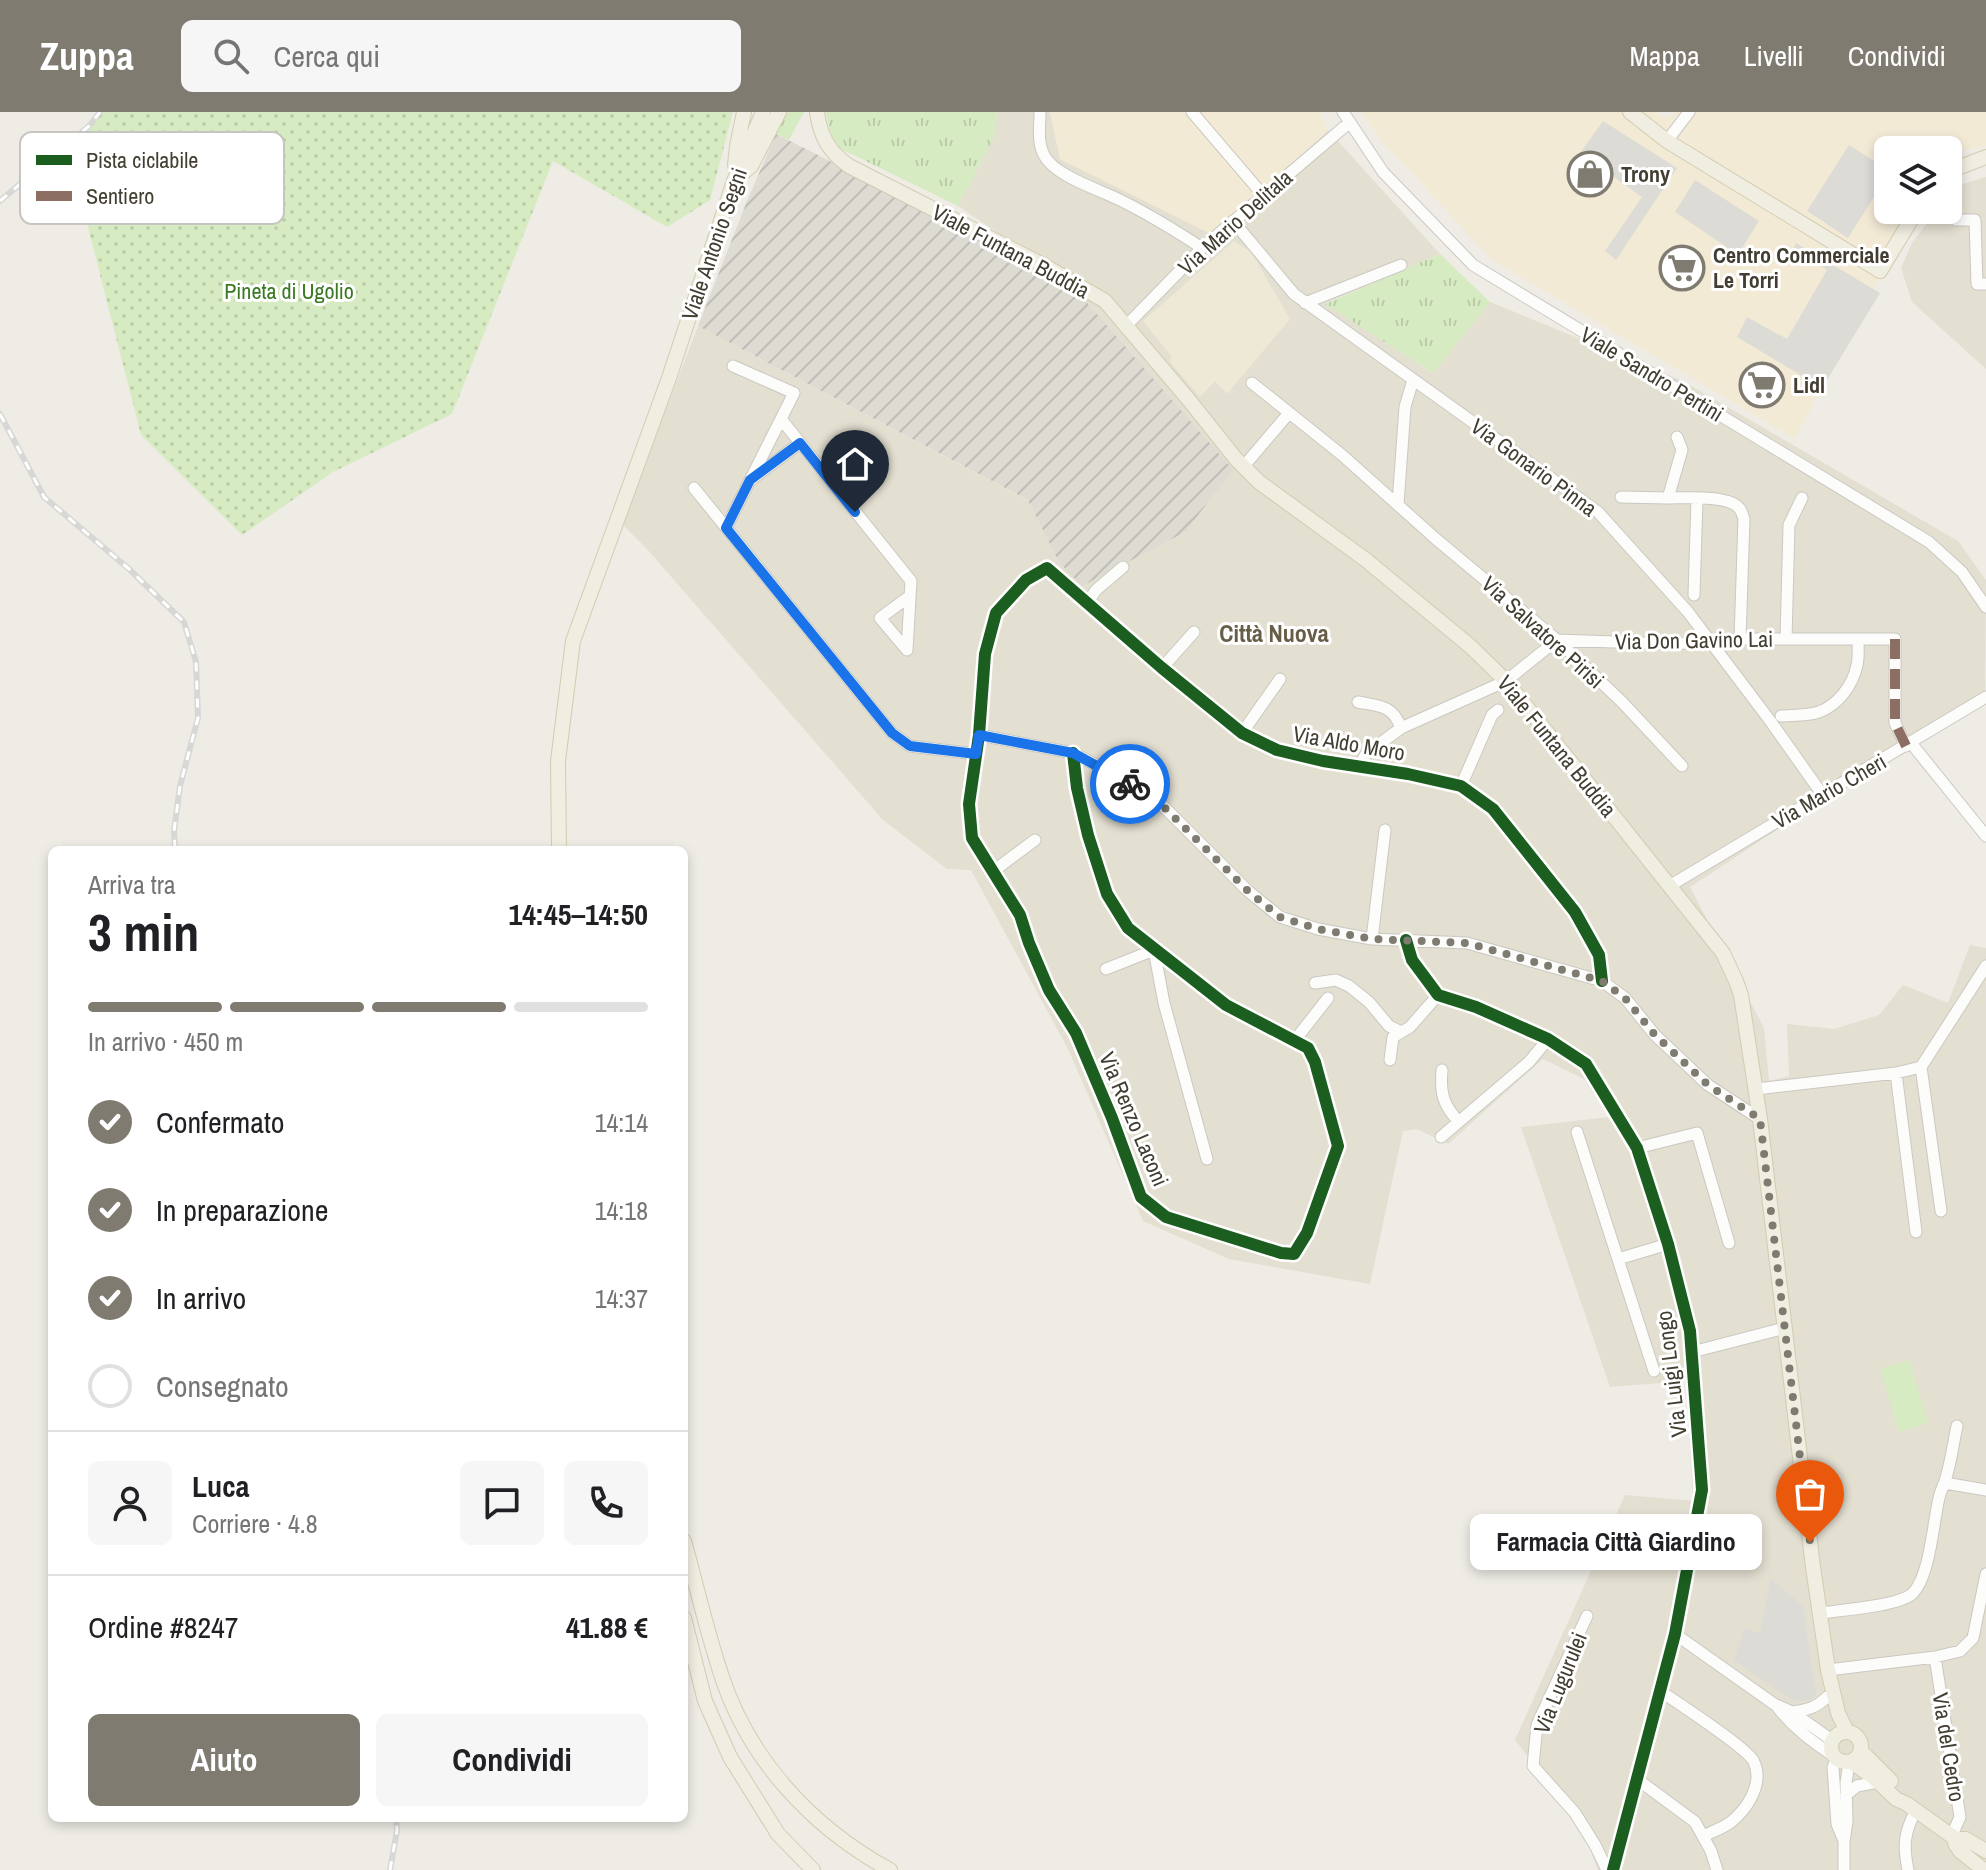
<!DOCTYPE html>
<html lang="it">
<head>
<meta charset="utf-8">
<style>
  :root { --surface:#fff; --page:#f6f6f6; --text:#202124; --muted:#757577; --line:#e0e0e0; --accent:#7f7b70 }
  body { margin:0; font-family:"Archivo Narrow",sans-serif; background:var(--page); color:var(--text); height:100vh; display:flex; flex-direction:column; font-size:30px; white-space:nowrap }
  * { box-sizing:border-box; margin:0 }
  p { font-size:26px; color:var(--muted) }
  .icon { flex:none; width:44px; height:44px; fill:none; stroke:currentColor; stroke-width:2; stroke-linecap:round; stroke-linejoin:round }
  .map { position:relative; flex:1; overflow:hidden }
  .panel { position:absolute; left:48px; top:734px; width:640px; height:976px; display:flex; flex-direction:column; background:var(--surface); border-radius:12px; box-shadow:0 4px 12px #0003 }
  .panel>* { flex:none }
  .fabs { position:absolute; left:1874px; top:24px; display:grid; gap:16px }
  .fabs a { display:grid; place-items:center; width:88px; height:88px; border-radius:12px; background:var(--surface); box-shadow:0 4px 12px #0003; font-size:40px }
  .pin { position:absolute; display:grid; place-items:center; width:68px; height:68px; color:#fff; margin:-82px -34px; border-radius:50% 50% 50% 0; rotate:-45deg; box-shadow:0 0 8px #0007 }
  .pin .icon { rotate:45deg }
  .courier { position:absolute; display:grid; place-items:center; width:80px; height:80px; margin:-40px; border:6px solid #1a73e8; border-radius:50%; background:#fff; color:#222; box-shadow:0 2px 10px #0007 }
  .bubble { position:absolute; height:56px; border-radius:12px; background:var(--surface); box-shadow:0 4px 12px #0003; font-size:26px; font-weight:800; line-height:56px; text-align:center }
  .headline em { font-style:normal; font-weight:800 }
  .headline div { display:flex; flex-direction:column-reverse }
  .headline { display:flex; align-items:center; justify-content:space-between; height:136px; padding:0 40px }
  h1 { font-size:52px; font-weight:800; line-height:60px }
  .bar { display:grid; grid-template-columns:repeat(4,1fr); gap:12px 8px; align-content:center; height:96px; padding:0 40px }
  .bar i { height:10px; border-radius:6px; background:var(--line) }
  .bar .active { background:var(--accent) }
  .bar p { grid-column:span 4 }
  .line { display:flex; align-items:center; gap:20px; padding:0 40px; border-top:2px solid var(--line) }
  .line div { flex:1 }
  .round { display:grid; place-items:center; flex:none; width:84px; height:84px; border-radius:12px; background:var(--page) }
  ol { padding:0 40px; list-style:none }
  li { display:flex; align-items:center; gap:24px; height:88px }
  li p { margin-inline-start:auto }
  li .icon { padding:8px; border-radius:50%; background:var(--accent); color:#fff; stroke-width:4 }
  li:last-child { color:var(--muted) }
  li i { width:44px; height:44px; border:4px solid var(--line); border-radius:50% }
  .action { display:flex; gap:16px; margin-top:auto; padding:16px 40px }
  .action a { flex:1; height:92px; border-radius:12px; background:var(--accent); color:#fff; font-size:32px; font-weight:800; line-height:92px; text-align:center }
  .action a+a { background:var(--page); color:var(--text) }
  header { display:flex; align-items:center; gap:48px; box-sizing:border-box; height:112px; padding:0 40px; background:var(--accent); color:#fff }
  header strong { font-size:38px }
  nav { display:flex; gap:44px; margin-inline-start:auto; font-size:28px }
  .search { width:560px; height:72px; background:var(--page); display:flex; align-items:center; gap:20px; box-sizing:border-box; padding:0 28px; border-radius:12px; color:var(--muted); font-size:30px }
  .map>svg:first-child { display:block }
  .residential { fill:#e3dfd1 }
  .commercial { fill:#f3ead6 }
  .industrial { fill:url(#industrial-furrows) }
  .education { fill:#ede9d6 }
  .grass { fill:url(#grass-tufts) }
  .park { fill:url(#park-dots) }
  .garden { fill:#d7ebc2 }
  .parking { fill:#dddbd5 }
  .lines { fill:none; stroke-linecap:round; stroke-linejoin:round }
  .minor-casing { stroke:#cac8c1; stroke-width:13 }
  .major-casing { stroke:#d2ccb1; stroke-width:16 }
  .minor { stroke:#fcfcfb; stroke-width:11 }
  .major { stroke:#f0ede1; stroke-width:14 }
  .rail-casing { stroke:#d7d7d6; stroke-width:6 }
  .rail { stroke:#fff; stroke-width:3; stroke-dasharray:9; stroke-linecap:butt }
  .quiet { stroke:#8d6e63; stroke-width:10; stroke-dasharray:20 10; stroke-linecap:butt }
  .cycleway-casing { stroke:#fff; stroke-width:17 }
  .cycleway { stroke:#1b5e20; stroke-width:12 }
  .done { stroke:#7f7b70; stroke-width:8; stroke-dasharray:0 14.4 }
  .route { stroke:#1a73e8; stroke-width:10 }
  .labels { text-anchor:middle; stroke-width:6; stroke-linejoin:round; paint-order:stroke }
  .poi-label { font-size:22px; font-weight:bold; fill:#433e31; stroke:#fff; text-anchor:start }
  .street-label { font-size:22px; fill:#433e31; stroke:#fff }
  .park-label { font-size:22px; fill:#397921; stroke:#fff }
  .neighbourhood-label { font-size:24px; font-weight:bold; fill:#675e48; stroke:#fff }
  .key { fill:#fff; stroke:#c7c5c1; stroke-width:2 }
  .key-label { font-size:22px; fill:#433e31 }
</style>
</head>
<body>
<header>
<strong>Zuppa</strong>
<div class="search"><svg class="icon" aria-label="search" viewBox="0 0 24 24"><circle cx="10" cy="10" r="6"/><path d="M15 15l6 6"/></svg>Cerca qui</div>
<nav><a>Mappa</a><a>Livelli</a><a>Condividi</a></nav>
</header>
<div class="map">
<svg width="1986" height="1758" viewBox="0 0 1986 1758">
  <defs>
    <pattern id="industrial-furrows" width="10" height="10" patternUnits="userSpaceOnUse" patternTransform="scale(2)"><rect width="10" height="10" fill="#dedbd3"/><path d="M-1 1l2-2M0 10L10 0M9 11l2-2" fill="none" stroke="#c0bdb6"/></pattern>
    <pattern id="grass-tufts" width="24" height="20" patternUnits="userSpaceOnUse" patternTransform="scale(2)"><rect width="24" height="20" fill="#d7ebc2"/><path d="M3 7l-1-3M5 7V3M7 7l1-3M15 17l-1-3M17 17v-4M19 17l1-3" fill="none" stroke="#bacba7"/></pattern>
    <pattern id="park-dots" width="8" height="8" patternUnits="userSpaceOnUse" patternTransform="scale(2)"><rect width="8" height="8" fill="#d7ebc2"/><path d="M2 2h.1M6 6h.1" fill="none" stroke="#bacba7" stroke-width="1.8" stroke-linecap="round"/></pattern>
  </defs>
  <rect width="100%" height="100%" fill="#eeece5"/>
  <path class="residential" d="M997,0H1050L1060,47L1219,125L1328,18L1440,142L1326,191L1432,261L1490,190L1683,269L1958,429L1986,468L1985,582L1690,775L1764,916L1769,969L1789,964L1787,912L1834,917L1879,903L1903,873L1948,891L1970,833L1986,836V1758H1598L1581,1713L1515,1628L1625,1383L1693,1389L1686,1269L1610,1275L1521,1015L1609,1005L1584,967L1543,947L1448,1032L1417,1017L1403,1019L1370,1172L1229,1147L1143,1109L1068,937L971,758L947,757L883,708L647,437L622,412L698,214L1029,389L1059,449L1094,199L1069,169L958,94L994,25Z
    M1986,65V257L1912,190L1901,156L1912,131L1937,98H1948V84L1956,74Z"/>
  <path class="commercial" d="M1050,0H1319L1328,18L1219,126L1060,47Z
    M1361,0H1657L1667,6L1676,0H1986V34L1948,41V38H1888V98H1914L1795,327L1492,148L1396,44L1386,35Z"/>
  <path class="industrial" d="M776,22L1069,169L1094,199L1233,358L1185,420L1082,474L1059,450L1028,388L698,214L747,89Z"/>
  <path class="education" d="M1234,129L1251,140L1290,207L1227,282L1215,269L1200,285L1170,250L1171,244L1143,209Z"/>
  <path class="grass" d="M787,0H804L789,28L776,22Z
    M826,0H997L994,25L958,94L841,37C831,26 828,15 826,0Z
    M1440,142L1490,190L1433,261L1325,192Z"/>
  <path class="park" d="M100,0H733L710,88L667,115L553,49L452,302L333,360L242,423L141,323L67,33L89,14Z"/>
  <path class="garden" d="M1909,1248L1928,1311L1899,1320L1880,1257Z"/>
  <path class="parking" d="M1603,9L1677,56L1616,148L1605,139L1642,85L1580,41Z
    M1849,33L1888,58V63L1848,126L1807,99Z
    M1695,68L1759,109L1738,143L1675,100Z
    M1796,131L1880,181L1822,276L1737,225L1747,205L1787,227L1827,158L1794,136Z
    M1771,1467L1803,1494L1816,1584L1807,1589H1795L1734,1548L1745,1516L1760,1521Z"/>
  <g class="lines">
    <g class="minor-casing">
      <path id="minor" d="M1040,0C1040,13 1037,30 1044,43C1054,64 1101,78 1122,89C1150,103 1176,119 1202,136
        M1192,0L1263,83
        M1343,0L1383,60L1473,153L1929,430L1962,460L1986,495
        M1667,29L1689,0
        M1956,108H1975L1977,172H1986
        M1233,109L1294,182L1598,400L1688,500L1771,610L1822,682
        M1305,191L1401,153
        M1125,215L1202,136L1350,10
        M1252,271L1342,343L1436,427L1557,528L1622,590L1682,654
        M781,307L911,469L907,538
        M1677,325L1682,338L1668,386C1685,386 1727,383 1738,395C1742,398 1742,402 1744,407L1740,527
        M1244,354L1289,301
        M752,367L800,331
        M694,376L892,621L910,634L976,642
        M1621,385L1668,386
        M1398,392L1405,295L1413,268
        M726,416L794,281L733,254
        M1694,483L1697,387
        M1087,491L1096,478L1123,455
        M1786,527L1789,413L1802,386
        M907,538L880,506L910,484
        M1162,556L1194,520
        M1358,590C1379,594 1393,593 1401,616
        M1781,604C1793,603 1807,604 1819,600C1838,593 1853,573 1857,553C1859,545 1858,536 1858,528
        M1242,621L1280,567
        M979,623L1073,641L1123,667L1162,693L1248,779L1280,805L1318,817L1372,827L1467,831L1602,869L1625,886L1655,923L1708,973L1760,1007
        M1911,631L1986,724
        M1073,641L1077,676L1088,723L1107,782L1128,816L1226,893L1308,936L1315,950L1338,1034L1307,1121L1294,1142L1281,1141L1166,1105L1141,1085L1112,1006L1076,921L1049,878L1029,831L1020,803L972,726L969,692L979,623L985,542L996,501L1026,468L1047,456L1162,556L1242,621L1277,638L1323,649L1408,662L1461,674L1493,697L1575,800L1599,843L1602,869
        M1360,653L1366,642L1401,616L1506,569L1557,528L1672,532L1740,527H1895V611L1906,634
        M1461,674L1492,603L1498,598
        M992,760L1035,728
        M1671,773L1986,585
        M1372,827L1385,718
        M1406,828L1412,848L1438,883L1476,895L1548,927L1586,952L1637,1036L1668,1132L1690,1219L1702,1378L1675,1522L1613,1758
        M1106,857L1154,838L1164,891L1207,1047
        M1315,871L1336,868L1349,874L1369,890L1389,914L1401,920
        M1295,928L1328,886
        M1390,948L1393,925L1410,915L1438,883
        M1921,955L1941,1099
        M1442,958C1440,981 1443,993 1459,1010
        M1896,961L1916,1120
        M1756,977L1896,961L1921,955L1986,854
        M1577,1020L1654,1259
        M1441,1025L1529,950L1548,927
        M1637,1036L1697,1021L1729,1131
        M1618,1147L1668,1132
        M1692,1240L1785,1216
        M1945,1371L1986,1378
        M1821,1501C1841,1498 1898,1494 1912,1482C1930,1465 1933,1411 1939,1386C1940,1380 1943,1375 1945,1369C1951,1351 1953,1332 1957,1314
        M1587,1504L1537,1613L1533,1654L1575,1701L1595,1733L1607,1758
        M1675,1522L1774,1592L1792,1600L1833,1629
        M1935,1545L1960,1705L1952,1723
        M1828,1558L1935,1545L1960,1539L1973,1526L1986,1462
        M1659,1578C1676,1590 1749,1637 1754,1650C1764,1672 1747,1697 1731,1710C1723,1716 1712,1720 1703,1724
        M1776,1593C1791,1614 1812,1630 1834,1644
        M1792,1600C1807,1598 1816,1596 1827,1585
        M1837,1647L1833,1655L1837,1712L1844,1729
        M1637,1667L1695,1710L1711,1739L1717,1758
        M1846,1683L1857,1674L1878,1670
        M1844,1758V1730L1847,1709L1846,1671L1849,1650
        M1908,1758C1903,1733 1904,1721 1916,1698"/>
    </g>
    <g class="major-casing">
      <path id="major" d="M817,0C820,24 829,40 849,54L1045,154L1105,189L1189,288L1236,347L1259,370L1366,448L1470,534L1506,569L1723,841L1736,869L1741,883L1760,1007L1813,1455L1828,1558L1838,1601L1847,1620
        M1630,0L1667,29L1880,159L1917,98
        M735,53L737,34L744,0
        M1948,62L1955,57L1986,45
        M737,66L751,54L779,0
        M559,738L558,649L573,529L669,266L734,69L763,0
        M684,1429C696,1472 706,1516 720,1559C747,1646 811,1715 890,1758
        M684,1506L705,1589L730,1645L778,1722L813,1758
        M1831 1635a15 15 0 1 1 30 0a15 15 0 1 1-30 0Z
        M1861,1639L1891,1669
        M1851,1650L1873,1665L1896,1687L1907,1692L1956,1727H1966L1986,1739
        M1956,1727L1955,1731L1960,1739L1984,1758"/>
    </g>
    <use href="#minor" class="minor"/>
    <use href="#major" class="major"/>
    <g class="rail-casing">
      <path id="rail" d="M0,89L89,14L100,0
        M0,302L44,385L129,457L184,510L196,550L198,606L180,674L174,719L175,738
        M390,1758L397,1718L396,1706"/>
    </g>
    <use href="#rail" class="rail"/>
    <path class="quiet" d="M1895,527V611L1906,634"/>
    <g class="cycleway-casing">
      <path id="cycleway" d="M1073,641L1077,676L1088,723L1107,782L1128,816L1226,893L1308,936L1315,950L1338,1034L1307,1121L1294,1142L1281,1141L1166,1105L1141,1085L1112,1006L1076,921L1049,878L1029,831L1020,803L972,726L969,692L979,623L985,542L996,501L1026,468L1047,456L1162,556L1242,621L1277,638L1323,649L1408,662L1461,674L1493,697L1575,800L1599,843L1602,869
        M1406,828L1412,848L1438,883L1476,895L1548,927L1586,952L1637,1036L1668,1132L1690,1219L1702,1378L1675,1522L1613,1758"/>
    </g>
    <use href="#cycleway" class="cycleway"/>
  </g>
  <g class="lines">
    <path class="done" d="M1130,672L1162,693L1248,779L1280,805L1318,817L1372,827L1467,831L1602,869L1625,886L1655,923L1708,973L1760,1007L1810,1430"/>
    <path class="route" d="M855,400L800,331L750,368L726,416L892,621L910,634L976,642L979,623L1073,641L1130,672"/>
  </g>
  <defs>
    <g id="shop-ring" transform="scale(2.3)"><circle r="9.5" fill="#fff" stroke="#7f7b70" stroke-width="1.5"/><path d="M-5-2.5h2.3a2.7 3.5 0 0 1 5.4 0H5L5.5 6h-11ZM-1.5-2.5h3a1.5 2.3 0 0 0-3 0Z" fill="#7f7b70"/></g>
    <g id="supermarket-ring" transform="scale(2.3)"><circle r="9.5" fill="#fff" stroke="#7f7b70" stroke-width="1.5"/><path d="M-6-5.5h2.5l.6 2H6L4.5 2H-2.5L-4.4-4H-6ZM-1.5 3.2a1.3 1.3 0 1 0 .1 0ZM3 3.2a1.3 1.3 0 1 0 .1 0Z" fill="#7f7b70"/></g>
  </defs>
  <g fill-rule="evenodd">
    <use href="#shop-ring" x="1590" y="62"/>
    <use href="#supermarket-ring" x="1682" y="156"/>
    <use href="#supermarket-ring" x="1762" y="273"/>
  </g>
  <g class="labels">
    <g class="poi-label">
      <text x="1621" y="70">Trony</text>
      <text x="1713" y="151">Centro Commerciale<tspan x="1713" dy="25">Le Torri</tspan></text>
      <text x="1793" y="281">Lidl</text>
    </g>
    <g class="street-label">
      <text transform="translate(1235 110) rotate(-42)" y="8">Via Mario Delitala</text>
      <text transform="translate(714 132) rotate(-71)" y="8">Viale Antonio Segni</text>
      <text transform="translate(1011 139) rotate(28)" y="8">Viale Funtana Buddia</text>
      <text transform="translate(1652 262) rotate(31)" y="8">Viale Sandro Pertini</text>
      <text transform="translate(1534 355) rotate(36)" y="8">Via Gonario Pinna</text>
      <text transform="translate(1543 520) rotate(42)" y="8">Via Salvatore Pirisi</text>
      <text transform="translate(1694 528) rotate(-1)" y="8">Via Don Gavino Lai</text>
      <text transform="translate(1349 631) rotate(10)" y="8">Via Aldo Moro</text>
      <text transform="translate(1557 634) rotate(51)" y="8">Viale Funtana Buddia</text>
      <text transform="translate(1829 679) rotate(-30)" y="8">Via Mario Cheri</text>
      <text transform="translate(1134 1007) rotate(67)" y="8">Via Renzo Laconi</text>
      <text transform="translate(1671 1262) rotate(-97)" y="8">Via Luigi Longo</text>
      <text transform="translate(1560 1571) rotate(-68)" y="8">Via Lugurulei</text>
      <text transform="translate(1949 1635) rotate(81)" y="8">Via del Cedro</text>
    </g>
    <g class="park-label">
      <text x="289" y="187">Pineta di Ugolio</text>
    </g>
    <g class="neighbourhood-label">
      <text x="1274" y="530">Città Nuova</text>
    </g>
  </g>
  <rect x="20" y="20" width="264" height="92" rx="12" class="key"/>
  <rect x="36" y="43" width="36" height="10" fill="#1b5e20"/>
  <rect x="36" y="79" width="36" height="10" fill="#8d6e63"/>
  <g class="key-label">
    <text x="86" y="56">Pista ciclabile</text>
    <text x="86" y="92">Sentiero</text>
  </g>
</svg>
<div class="fabs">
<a><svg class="icon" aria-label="layers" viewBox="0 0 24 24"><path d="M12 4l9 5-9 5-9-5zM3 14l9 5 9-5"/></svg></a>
</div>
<div class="pin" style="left:1810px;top:1430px;background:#ea580c"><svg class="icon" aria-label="bag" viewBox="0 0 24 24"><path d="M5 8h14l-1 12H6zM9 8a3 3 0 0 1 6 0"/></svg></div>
<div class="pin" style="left:855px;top:400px;background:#1f2937"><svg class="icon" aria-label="home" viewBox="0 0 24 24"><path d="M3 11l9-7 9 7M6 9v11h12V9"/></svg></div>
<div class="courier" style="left:1130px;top:672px"><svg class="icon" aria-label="bike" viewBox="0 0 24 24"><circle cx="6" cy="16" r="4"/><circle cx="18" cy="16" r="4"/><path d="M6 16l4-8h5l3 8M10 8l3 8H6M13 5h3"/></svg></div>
<div class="bubble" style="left:1470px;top:1402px;width:292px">Farmacia Città Giardino</div>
<section class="panel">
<div class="headline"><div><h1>3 min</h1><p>Arriva tra</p></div><em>14:45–14:50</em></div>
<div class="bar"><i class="active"></i><i class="active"></i><i class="active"></i><i></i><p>In arrivo · 450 m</p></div>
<ol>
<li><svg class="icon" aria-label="check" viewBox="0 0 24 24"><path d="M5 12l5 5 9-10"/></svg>Confermato<p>14:14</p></li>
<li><svg class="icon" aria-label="check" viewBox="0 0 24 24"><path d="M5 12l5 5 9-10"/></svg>In preparazione<p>14:18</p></li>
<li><svg class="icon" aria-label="check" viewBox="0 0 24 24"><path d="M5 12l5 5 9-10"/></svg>In arrivo<p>14:37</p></li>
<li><i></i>Consegnato</li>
</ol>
<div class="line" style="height:144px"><a class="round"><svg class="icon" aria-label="person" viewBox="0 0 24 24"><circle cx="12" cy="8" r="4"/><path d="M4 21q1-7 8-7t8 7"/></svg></a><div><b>Luca</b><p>Corriere · 4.8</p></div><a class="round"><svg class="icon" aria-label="chat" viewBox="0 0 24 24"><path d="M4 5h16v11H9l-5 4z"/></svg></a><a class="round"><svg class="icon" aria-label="phone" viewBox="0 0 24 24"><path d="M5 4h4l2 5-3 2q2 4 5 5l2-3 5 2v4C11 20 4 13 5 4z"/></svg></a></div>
<div class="line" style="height:104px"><div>Ordine #8247</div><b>41.88 €</b></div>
<div class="action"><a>Aiuto</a><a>Condividi</a></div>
</section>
</div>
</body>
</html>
